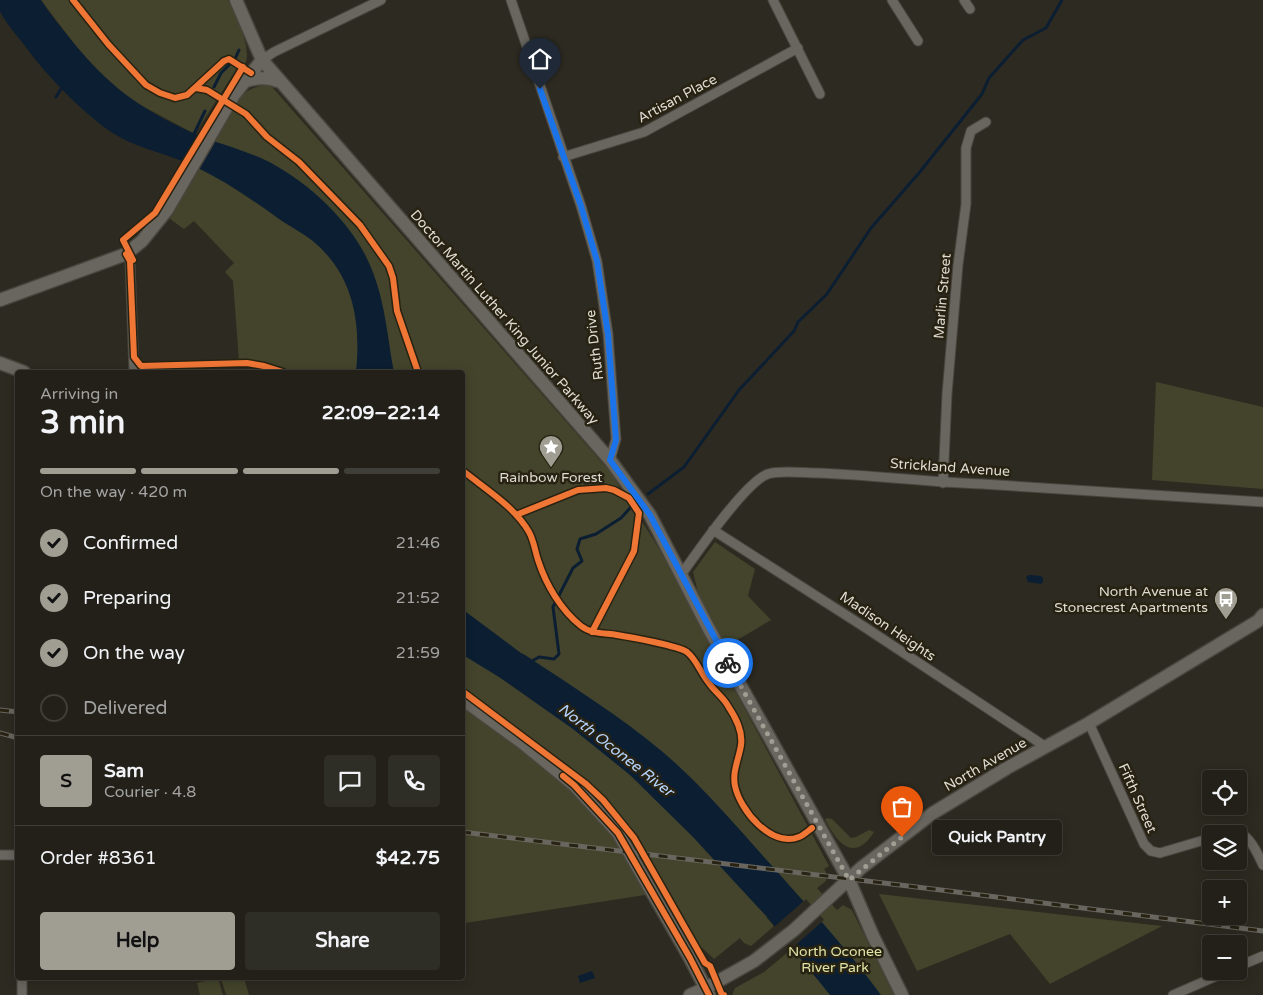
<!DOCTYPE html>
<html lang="en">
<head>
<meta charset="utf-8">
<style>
  :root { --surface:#222019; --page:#2e2d26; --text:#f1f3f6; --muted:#a2a3a2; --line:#3f3e38; --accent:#a09d93 }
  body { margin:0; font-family:"Varela Round",sans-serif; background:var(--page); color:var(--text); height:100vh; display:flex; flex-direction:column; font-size:19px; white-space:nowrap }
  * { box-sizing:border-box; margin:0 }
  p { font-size:16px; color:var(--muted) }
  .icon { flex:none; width:28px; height:28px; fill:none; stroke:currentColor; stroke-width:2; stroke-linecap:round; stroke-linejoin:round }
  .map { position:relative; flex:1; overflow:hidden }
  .side { position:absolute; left:15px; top:370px; width:450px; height:610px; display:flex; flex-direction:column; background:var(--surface); border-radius:5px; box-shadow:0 2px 12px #0003,0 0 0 1px var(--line) }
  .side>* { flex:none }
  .buttons { position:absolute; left:1202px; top:770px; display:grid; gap:10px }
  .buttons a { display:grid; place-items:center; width:45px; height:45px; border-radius:5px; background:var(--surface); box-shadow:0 2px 12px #0003,0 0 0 1px var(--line); font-size:25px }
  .pin { position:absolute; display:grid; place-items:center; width:42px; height:42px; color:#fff; margin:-51px -21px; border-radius:50% 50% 50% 0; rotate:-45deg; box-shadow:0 0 5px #0007 }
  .pin .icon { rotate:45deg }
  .courier { position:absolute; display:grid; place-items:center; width:50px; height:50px; margin:-25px; border:4px solid #1a73e8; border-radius:50%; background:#fff; color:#222; box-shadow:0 1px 6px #0007 }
  .bubble { position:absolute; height:35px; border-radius:5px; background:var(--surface); box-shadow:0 2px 12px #0003,0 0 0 1px var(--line); font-size:16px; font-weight:800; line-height:35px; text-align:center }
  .overview em { font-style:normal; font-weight:800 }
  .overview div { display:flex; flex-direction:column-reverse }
  .overview { display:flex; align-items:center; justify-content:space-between; height:85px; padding:0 25px }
  h1 { font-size:32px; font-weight:800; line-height:38px }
  .bar { display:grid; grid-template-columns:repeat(4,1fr); gap:8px 5px; align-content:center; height:60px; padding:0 25px }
  .bar i { height:6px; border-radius:4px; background:var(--line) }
  .bar .active { background:var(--accent) }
  .bar p { grid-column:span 4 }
  .line { display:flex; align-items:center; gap:12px; padding:0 25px; border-top:1px solid var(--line) }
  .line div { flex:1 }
  .round { display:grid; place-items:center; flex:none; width:52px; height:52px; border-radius:5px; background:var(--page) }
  ol { padding:0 25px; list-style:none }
  li { display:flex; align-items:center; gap:15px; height:55px }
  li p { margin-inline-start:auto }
  li .icon { padding:5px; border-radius:50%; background:var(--accent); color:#111; stroke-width:4 }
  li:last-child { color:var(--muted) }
  li i { width:28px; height:28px; border:2px solid var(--line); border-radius:50% }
  .button { display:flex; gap:10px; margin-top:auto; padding:10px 25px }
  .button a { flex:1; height:58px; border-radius:5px; background:var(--accent); color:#111; font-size:20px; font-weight:800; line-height:58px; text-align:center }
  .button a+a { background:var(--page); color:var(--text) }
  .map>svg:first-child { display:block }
  .green { fill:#43442b }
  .water { fill:#0c1e32 }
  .pier { fill:#2d2a21 }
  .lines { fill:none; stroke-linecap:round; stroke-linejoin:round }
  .stream { stroke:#0c1e32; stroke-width:3 }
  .street-casing { stroke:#49463e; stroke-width:11 }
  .secondary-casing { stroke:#49463e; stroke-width:15 }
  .street { stroke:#696660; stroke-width:9 }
  .secondary { stroke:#696660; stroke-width:12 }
  .rail-casing { stroke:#68665f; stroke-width:5 }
  .rail { stroke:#282212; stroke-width:3; stroke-dasharray:9; stroke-linecap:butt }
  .cycleway-casing { stroke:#282212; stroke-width:9 }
  .cycleway { stroke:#f07635; stroke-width:6 }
  .done { stroke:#a09d93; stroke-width:5; stroke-dasharray:0 9 }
  .route { stroke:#1a73e8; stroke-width:6 }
  .labels { text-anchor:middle; stroke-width:5; stroke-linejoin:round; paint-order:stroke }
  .street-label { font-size:14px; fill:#dedbd1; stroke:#282212 }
  .poi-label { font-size:14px; fill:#dedbd1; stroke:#282212 }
  .park-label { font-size:14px; fill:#dfe4a5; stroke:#282212 }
  .water-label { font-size:15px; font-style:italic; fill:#b5d5fe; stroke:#282212 }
</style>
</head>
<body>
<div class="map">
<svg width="1263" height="995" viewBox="0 0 1263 995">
  <rect width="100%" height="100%" fill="#2d2a21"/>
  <path class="green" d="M41,0H228C235,16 253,48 245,64L241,62L195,134L131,100L108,81L78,49Z
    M266,84L273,88L612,474C626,499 643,522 658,547L829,866L824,869L826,872V881L817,888L837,910L843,905L852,910L894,995H732L735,988L764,972L823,923L766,917L774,926L751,946L744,943L740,938L714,959L645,895L465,923L462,910V372H288L263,362L239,361L233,281L225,272L234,263L194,221L184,229L170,219L197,168L200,169L240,96L251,89Z
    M1156,382L1263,407V489L1152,480Z
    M715,542L755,569L748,596L771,620L727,646L701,605L693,572Z
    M828,818L832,819L851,838L856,837L869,830L874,832C854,864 836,842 825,819Z
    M879,894L1162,926L1050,984L1010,934L917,971Z
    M218,978L223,995H200L197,983Z
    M221,978H244L249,995H226Z"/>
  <path class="water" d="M0,0H41C49,13 59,25 68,36C103,80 131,103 182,128C208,141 236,147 263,159C304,178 351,221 369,263C385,298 387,335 394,372H356C361,323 354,276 314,242C303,233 291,227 279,219C253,200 225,181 196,167C170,154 141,150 116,135C87,117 52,81 31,54C25,45 3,20 0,11C0,8 0,3 0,0Z
    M1029,575L1041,576L1043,578V582L1041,584L1028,582L1026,577Z
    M462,609L521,653L525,655C572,686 621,717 664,753C701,785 732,821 764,857C804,902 845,946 881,995H830L767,917L692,836L630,775L573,729L499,677L463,655Z
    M592,971L595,978L580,983L578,976Z"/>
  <path class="pier" d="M806,899L824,920L790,950L773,928Z"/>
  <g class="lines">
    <path class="stream" d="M235,59L239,50
      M214,87L221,73L231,63
      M56,97L64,84
      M192,138L205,111
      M648,494L684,467L739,390L794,331L798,322L827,294L871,228L919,173L982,94L989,78L1023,40L1046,28L1062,0
      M532,661L539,657L554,659L559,654L553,607L573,568L582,561L577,549L580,539L596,534L621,518L631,507"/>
    <g class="street-casing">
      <path id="street" d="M511,0L581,206L597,261L608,334L616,439L610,460
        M773,0L820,94
        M892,0L918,41
        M964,0L970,9
        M262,60L274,52L381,0
        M563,157L644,132L798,48
        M126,254L130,261L134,372
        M943,483L947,394L958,265L966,204V148L971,131L986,122
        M713,530L866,628L1046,747
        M681,575C696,554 746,481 768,474C779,470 805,473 817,473C872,475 927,482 982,484L1263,502
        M1089,723L1144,844L1151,851L1160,853L1211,838
        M1225,834C1247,827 1255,848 1263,865
        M0,855H18
        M1239,966L1263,956
        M22,978V995
        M1173,995L1228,971"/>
    </g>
    <g class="secondary-casing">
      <path id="secondary" d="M236,0L262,60L610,460L650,515L709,629L849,880L873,936L902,995
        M243,82C258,77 266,77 281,82
        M0,300L126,254L142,241L167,210L234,95L262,60
        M0,363L24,372
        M462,699L524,744L574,785L618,833L690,958L709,995
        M690,995L706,988L754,961L794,930L861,868L933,813L1007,768L1089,723L1258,621L1263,615"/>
    </g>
    <use href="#street" class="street"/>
    <use href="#secondary" class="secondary"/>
    <g class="rail-casing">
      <path id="rail" d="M0,710L18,712
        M0,733L18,738
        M462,832L941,890L1263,931"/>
    </g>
    <use href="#rail" class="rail"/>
    <g class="cycleway-casing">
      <path id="cycleway" d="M73,0L108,44L146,85L160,93L175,98L187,95L224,61L229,59L251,73
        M196,88L207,90L246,114L267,137L299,162L360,225L389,266L393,278L397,311L418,372
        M126,254L130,261L134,357L141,366L247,363L264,366L283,372
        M133,260L123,240L155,213L243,67
        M462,470C485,489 514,506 529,532C534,541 535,551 538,560C546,585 561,610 581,626C591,634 605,633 617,635C630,637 679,646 687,652C697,660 701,674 709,683C715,692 723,697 728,706C736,718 743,731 741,745C739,759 732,771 735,786C740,810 771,848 799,837C804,835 808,831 812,828
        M516,515L578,490L606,488L614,490L629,498L639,513L634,551L592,632
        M462,691L586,784L603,800L634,838L705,963L710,966L722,995H724
        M563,776L574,785L618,833L690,958L709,995"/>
    </g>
    <use href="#cycleway" class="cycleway"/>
  </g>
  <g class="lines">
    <path class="done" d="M728,663L849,880L902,837"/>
    <path class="route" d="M540,89L581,206L597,261L608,334L616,440L610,460L650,515L728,663"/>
  </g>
  <defs>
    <g id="sight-pin" transform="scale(1.25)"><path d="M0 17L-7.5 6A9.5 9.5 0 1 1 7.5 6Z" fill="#a09d93" stroke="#282212"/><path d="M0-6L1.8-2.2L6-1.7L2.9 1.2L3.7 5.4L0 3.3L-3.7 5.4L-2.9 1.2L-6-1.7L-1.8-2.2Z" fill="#fff"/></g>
    <g id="bus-pin" transform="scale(1.25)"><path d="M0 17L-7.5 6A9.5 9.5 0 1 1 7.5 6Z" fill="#a09d93" stroke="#282212"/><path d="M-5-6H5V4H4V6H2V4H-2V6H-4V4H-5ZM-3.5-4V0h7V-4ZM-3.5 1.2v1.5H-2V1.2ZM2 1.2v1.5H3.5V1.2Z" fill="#fff"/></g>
  </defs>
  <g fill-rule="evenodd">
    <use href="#sight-pin" x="551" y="447"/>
    <use href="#bus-pin" x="1226" y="599"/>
  </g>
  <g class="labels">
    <g class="street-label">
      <text transform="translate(677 98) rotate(-28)" y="5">Artisan Place</text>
      <text transform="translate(942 296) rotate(-85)" y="5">Marlin Street</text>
      <text transform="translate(505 317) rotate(49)" y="5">Doctor Martin Luther King Junior Parkway</text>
      <text transform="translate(594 345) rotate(-97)" y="5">Ruth Drive</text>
      <text transform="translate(950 467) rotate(4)" y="5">Strickland Avenue</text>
      <text transform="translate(888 626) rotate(34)" y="5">Madison Heights</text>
      <text transform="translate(985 764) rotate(-30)" y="5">North Avenue</text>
      <text transform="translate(1138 798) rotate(66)" y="5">Fifth Street</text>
    </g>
    <g class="poi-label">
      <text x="551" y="482">Rainbow Forest</text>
      <text x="1208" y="596" text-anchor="end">North Avenue at<tspan x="1208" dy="16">Stonecrest Apartments</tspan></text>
    </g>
    <g class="park-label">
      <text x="835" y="956">North Oconee<tspan x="835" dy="16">River Park</tspan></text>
    </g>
    <g class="water-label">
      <text transform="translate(616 750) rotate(38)" y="5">North Oconee River</text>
    </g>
  </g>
</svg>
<div class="buttons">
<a><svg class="icon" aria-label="locate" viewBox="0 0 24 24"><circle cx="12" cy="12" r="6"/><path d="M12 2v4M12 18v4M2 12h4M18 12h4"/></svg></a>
<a><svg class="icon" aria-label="layers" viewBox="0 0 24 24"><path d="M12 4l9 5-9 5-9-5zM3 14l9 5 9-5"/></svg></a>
<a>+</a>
<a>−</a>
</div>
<div class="pin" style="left:902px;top:837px;background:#ea580c"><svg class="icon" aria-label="bag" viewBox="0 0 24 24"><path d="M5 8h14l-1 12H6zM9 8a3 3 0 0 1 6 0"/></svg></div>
<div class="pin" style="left:540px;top:89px;background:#1f2937"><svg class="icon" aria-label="home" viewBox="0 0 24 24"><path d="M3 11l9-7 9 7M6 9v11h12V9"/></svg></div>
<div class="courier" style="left:728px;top:663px"><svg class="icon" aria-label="bike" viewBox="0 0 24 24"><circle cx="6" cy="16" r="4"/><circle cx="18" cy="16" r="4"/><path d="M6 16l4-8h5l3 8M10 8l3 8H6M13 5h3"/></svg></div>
<div class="bubble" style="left:932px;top:820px;width:130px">Quick Pantry</div>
<section class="side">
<div class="overview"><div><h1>3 min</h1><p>Arriving in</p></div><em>22:09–22:14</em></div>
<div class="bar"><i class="active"></i><i class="active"></i><i class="active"></i><i></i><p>On the way · 420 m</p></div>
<ol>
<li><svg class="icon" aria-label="check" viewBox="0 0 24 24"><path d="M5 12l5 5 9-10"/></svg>Confirmed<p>21:46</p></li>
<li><svg class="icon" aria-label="check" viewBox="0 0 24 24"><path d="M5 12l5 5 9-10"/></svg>Preparing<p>21:52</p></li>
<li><svg class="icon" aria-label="check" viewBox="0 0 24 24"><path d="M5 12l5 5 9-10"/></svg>On the way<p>21:59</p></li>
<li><i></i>Delivered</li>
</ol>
<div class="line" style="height:90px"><b class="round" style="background:var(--accent);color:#111">S</b><div><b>Sam</b><p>Courier · 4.8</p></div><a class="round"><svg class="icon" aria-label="chat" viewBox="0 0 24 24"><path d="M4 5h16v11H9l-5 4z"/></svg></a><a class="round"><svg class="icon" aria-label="phone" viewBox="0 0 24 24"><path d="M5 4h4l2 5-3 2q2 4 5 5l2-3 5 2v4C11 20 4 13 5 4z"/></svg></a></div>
<div class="line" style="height:65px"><div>Order #8361</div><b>$42.75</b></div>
<div class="button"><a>Help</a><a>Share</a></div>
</section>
</div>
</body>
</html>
